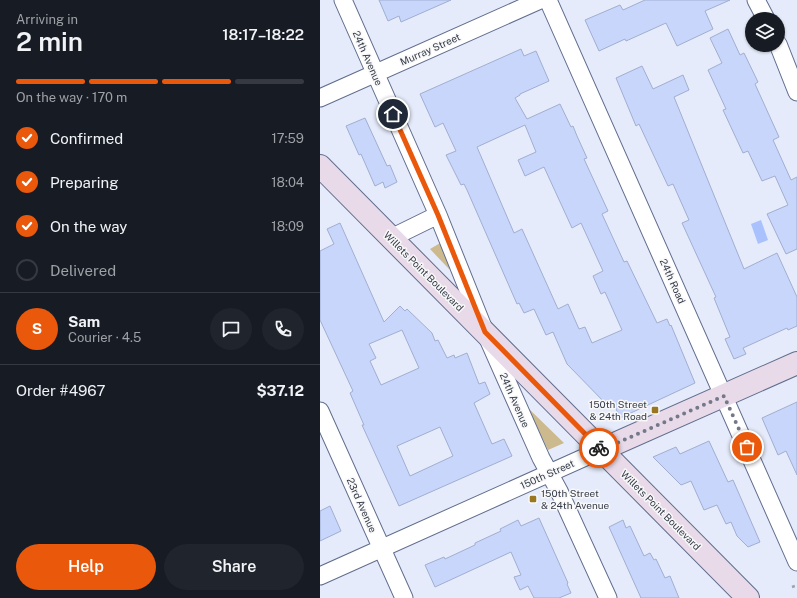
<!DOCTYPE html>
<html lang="en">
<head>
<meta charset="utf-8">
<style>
  :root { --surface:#171b24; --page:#20242c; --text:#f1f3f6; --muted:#9ea1a6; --line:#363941; --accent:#ea580c }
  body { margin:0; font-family:"Public Sans",sans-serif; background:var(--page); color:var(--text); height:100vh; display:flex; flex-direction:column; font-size:15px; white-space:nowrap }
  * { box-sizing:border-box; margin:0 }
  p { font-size:13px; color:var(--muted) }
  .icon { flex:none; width:22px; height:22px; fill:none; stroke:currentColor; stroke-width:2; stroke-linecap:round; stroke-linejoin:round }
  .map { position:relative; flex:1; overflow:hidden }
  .details { display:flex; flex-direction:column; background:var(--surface); width:320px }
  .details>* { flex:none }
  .tools { position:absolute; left:425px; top:12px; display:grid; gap:8px }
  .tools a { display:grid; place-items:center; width:40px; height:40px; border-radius:50%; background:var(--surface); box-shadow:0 1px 3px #0004; font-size:20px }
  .pin { position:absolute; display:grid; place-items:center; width:34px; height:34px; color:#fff; margin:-17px; border:2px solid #fff; border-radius:50%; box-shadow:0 1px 4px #0007 }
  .courier { position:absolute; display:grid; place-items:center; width:40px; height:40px; margin:-20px; border:3px solid #ea580c; border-radius:50%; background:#fff; color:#222; box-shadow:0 1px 5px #0007 }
  .headline em { font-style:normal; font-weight:600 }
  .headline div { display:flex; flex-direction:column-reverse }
  .headline { display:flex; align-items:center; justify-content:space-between; height:68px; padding:0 16px }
  h1 { font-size:26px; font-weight:600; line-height:30px }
  .bar { display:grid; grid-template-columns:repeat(4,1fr); gap:6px 4px; align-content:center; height:48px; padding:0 16px }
  .bar i { height:5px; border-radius:3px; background:var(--line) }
  .bar .on { background:var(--accent) }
  .bar p { grid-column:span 4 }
  .line { display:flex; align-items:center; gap:10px; padding:0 16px; border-top:1px solid var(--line) }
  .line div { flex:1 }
  .round { display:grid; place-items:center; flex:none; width:42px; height:42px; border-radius:21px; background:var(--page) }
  ol { padding:0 16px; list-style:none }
  li { display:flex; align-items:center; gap:12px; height:44px }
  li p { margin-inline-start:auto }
  li .icon { padding:4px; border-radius:50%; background:var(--accent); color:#fff; stroke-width:4 }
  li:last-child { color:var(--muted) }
  li i { width:22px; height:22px; border:2px solid var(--line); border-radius:50% }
  .cta { display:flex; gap:8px; margin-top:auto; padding:8px 16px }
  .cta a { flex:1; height:46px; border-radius:24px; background:var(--accent); color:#fff; font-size:16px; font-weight:600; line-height:46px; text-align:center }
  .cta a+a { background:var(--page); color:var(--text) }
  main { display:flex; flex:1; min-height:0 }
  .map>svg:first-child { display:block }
  .green { fill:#ccb98e }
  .water { fill:#a9c1fd }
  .building { fill:#c7d6fa; stroke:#a0aed1; fill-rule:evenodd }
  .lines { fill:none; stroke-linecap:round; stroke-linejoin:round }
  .street-casing { stroke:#606d8d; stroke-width:19 }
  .secondary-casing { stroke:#606d8d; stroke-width:24 }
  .path { stroke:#9ca2b1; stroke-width:2.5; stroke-dasharray:3 2; stroke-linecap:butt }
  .street { stroke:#fff; stroke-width:17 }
  .secondary { stroke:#e9dae9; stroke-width:22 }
  .done { stroke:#737988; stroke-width:4; stroke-dasharray:0 7.2 }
  .route { stroke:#ea580c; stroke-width:5 }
  .poi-dot { fill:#987720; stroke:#f8f8f8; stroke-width:1.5 }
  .labels { text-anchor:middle; stroke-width:3; stroke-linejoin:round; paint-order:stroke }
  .street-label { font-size:10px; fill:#363c4a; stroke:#f8f8f8 }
  .poi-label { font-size:10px; fill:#363c4a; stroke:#f8f8f8; text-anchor:end }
</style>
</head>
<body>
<main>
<section class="details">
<div class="headline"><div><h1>2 min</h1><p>Arriving in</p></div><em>18:17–18:22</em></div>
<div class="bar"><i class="on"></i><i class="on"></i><i class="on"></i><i></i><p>On the way · 170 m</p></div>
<ol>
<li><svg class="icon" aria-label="check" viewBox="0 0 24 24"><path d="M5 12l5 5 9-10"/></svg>Confirmed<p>17:59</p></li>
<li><svg class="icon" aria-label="check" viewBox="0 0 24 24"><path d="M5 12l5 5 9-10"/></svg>Preparing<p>18:04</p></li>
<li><svg class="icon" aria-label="check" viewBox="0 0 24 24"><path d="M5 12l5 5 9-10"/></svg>On the way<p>18:09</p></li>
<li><i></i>Delivered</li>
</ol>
<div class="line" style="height:72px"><b class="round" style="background:var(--accent);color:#fff">S</b><div><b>Sam</b><p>Courier · 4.5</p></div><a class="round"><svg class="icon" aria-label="chat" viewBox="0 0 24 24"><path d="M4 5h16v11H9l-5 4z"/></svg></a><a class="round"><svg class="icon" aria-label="phone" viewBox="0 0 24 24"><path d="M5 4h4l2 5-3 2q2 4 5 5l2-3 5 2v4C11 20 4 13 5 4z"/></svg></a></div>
<div class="line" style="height:52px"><div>Order #4967</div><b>$37.12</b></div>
<div class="cta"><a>Help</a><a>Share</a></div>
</section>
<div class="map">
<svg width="477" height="598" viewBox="0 0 477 598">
  <rect width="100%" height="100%" fill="#e5ebfa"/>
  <path class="green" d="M122,242L133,264L129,269L110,249Z
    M208,408L244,443L228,450Z"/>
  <path class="water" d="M441,220L448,240L438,244L431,224Z"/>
  <path class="building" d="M59,0H131L81,22L79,16L68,21Z
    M325,0H410L385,11L393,29L357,46L346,23L306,41L305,39L279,51L265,20L300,5L303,10Z
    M408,29L420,55L424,53L438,82L435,84L459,137L453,140L471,180L477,177V249L466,254L447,214L468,205L455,176L442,181L428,151L423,153L403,110L406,109L388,70L402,63L390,38Z
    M201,49L204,56L216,51L229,81L200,94V95L195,98L207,119L240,104L251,127L253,126L257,136L267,158L264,159L288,211L282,214L304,262L307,261L337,323L347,319L350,326L351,325L375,383L300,418L293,402L287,405L247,364L233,332L226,335L214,309L204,313L199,303L197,304L147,190L144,184L141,185L126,155L136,151L123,123L115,127L100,94ZM205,125L216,152L198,160L205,176L224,167L252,228L261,223L283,271L273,276L281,294L285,292L302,330L272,343L265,327L259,329L248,304L238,309L202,229L194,233L157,147Z
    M322,66L333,89L363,75L369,90L354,97L424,269L457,253L477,297V326L468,330L467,328L423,348L426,354L414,359L405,339L410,337L394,298L396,297L362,223L369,220L353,184L348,186L319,124L316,126L296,78Z
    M45,118L67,166L70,165L77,182L65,188L63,182L55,186L41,154L39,155L26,126Z
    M20,223L64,322L80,306L85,311L87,309L112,333L115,341L118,340L127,358L134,355L135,358L147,353L159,384L165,382L170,394L154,403L172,444L184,439L192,456L79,506L42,425H44L30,393L33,391L0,320V251L14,244L7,229ZM82,330L99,368L61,385L50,361L56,358L49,344ZM120,427L133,456L90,476L77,446Z
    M477,402V475L466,451L458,455L442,418Z
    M389,441L408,482L413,480L440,542L428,547L417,536L411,522L406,524L397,505L384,510L371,481L361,485L333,457L356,447L360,454Z
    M10,506L21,531L0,541V511Z
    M219,518L248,583L247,584L251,593L239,598H214L208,586L200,590L194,577L201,575L191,552L115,587L105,565L124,557L125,559L155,545V543L181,531L180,529L198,520L201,526Z
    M303,520L306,528L310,526L324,556L330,553L334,560L336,559L345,578L350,576L359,598H321L289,527Z"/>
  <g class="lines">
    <g class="street-casing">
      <path id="street" d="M23,0L118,215L165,332L221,458L239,491L288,598
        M228,0L477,562
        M436,0L446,19
        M458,44L477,92
        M0,98L220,0
        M71,238L118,215
        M0,411L84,598
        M0,576L281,450"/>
    </g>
    <g class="secondary-casing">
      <path id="secondary" d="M0,166L428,598
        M281,450L477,363"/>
    </g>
    <path class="path" d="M472,587L475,586"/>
    <use href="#street" class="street"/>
    <use href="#secondary" class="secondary"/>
  </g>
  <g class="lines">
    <path class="done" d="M279,448L281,450L404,396L427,447"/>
    <path class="route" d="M73,114L118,215L165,332L279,448"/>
  </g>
  <g class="poi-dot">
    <rect x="331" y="406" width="8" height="8" rx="2"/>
    <rect x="209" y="495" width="8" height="8" rx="2"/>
  </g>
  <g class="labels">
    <g class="street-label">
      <text transform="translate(110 49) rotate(-24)" y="4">Murray Street</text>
      <text transform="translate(48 58) rotate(66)" y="4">24th Avenue</text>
      <text transform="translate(104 271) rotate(45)" y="4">Willets Point Boulevard</text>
      <text transform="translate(353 281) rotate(66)" y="4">24th Road</text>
      <text transform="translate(195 400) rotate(66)" y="4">24th Avenue</text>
      <text transform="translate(227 474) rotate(-24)" y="4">150th Street</text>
      <text transform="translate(42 505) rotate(66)" y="4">23rd Avenue</text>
      <text transform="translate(341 510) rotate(45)" y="4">Willets Point Boulevard</text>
    </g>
    <g class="poi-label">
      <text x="327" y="408">150th Street<tspan x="327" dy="12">&amp; 24th Road</tspan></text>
      <text x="221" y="497" text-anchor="start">150th Street<tspan x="221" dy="12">&amp; 24th Avenue</tspan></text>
    </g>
  </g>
</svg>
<div class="tools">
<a><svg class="icon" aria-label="layers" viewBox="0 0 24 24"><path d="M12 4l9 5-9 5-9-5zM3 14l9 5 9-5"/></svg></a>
</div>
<div class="pin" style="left:427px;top:447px;background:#ea580c"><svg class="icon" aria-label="bag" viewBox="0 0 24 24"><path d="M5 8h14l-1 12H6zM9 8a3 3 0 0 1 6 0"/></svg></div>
<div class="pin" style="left:73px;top:114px;background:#1f2937"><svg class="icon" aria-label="home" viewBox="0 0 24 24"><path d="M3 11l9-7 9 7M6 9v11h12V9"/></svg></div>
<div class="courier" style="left:279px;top:448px"><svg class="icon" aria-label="bike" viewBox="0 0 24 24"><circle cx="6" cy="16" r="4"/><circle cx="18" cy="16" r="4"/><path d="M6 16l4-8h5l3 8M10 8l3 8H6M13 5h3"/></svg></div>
</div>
</main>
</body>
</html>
